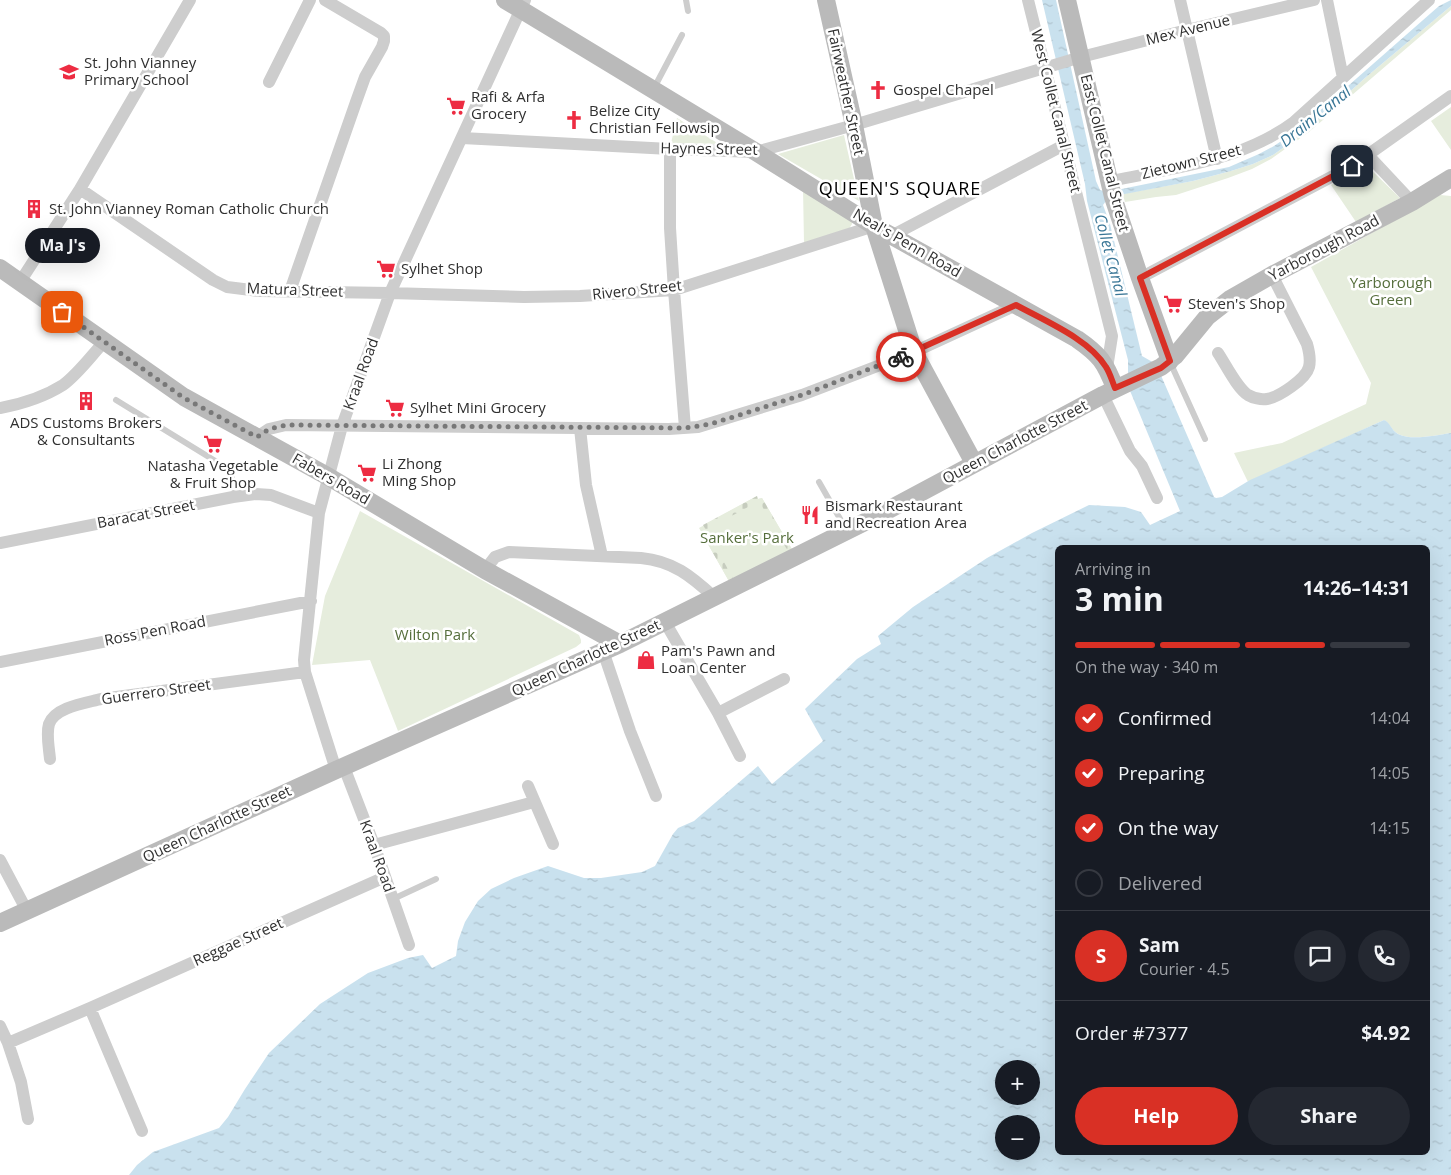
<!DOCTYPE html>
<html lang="en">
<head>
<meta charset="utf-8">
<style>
  :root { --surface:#171b24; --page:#242831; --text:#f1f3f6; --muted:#9ea1a6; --line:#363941; --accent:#d93025 }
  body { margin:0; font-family:"Open Sans",sans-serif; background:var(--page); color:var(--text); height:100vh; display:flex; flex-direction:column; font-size:19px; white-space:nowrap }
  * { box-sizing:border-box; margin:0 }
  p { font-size:16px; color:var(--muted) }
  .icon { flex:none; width:28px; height:28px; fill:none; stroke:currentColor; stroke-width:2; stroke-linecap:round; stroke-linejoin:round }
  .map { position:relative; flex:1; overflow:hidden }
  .sheet { position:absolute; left:1055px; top:545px; width:375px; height:610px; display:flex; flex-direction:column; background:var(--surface); border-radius:8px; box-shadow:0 5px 20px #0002 }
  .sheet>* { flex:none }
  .buttons { position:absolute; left:995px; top:1060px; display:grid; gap:10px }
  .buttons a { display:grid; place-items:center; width:45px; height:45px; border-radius:50%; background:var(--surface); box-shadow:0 5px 20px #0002; font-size:25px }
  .pin { position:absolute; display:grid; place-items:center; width:42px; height:42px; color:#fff; margin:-21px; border-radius:10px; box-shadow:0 2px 8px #0006 }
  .courier { position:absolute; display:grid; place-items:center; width:50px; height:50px; margin:-25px; border:4px solid #d93025; border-radius:50%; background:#fff; color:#222; box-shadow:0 1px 6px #0007 }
  .bubble { position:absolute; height:35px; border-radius:18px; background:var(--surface); box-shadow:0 5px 20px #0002; font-size:16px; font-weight:700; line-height:35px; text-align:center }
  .head em { font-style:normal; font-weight:700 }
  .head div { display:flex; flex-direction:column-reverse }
  .head { display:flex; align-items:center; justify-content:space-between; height:85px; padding:0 20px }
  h1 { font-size:32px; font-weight:700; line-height:38px }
  .bar { display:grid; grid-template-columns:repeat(4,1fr); gap:8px 5px; align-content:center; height:60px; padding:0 20px }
  .bar i { height:6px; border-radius:4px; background:var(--line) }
  .bar .active { background:var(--accent) }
  .bar p { grid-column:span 4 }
  .line { display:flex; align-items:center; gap:12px; padding:0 20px; border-top:1px solid var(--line) }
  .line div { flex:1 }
  .round { display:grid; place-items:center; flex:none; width:52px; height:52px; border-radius:26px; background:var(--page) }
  ol { padding:0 20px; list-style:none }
  li { display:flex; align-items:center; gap:15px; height:55px }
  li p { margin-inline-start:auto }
  li .icon { padding:5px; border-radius:50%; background:var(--accent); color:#fff; stroke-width:4 }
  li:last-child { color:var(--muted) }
  li i { width:28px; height:28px; border:2px solid var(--line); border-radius:50% }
  .button { display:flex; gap:10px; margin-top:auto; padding:10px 20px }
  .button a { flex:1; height:58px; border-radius:30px; background:var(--accent); color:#fff; font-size:20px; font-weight:700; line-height:58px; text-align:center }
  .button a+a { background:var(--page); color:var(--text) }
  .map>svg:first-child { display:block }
  .green { fill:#e6eddd }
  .cemetery { fill:url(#cemetery-stones) }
  .water { fill:url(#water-ripples); fill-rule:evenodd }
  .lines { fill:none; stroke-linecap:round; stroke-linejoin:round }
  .lane { stroke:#cdcdcd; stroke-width:6 }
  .street { stroke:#cdcdcd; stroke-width:12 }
  .secondary { stroke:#bababa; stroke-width:18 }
  .done { stroke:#787878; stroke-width:5; stroke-dasharray:0 9 }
  .route { stroke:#d93025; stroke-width:6 }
  .labels { text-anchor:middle; stroke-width:5; stroke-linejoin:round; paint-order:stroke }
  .street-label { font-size:15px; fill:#303030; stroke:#fff }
  .poi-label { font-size:15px; fill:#303030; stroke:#fff; text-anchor:start }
  .park-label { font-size:15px; fill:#556e3b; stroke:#fff }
  .water-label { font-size:16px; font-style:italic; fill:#397696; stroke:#fff }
  .quarter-label { font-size:18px; letter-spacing:1px; fill:#000; stroke:#fff }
</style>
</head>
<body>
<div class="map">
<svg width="1451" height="1175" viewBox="0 0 1451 1175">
  <defs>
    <pattern id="cemetery-stones" width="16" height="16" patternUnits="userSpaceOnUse" patternTransform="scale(1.25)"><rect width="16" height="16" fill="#e6eddd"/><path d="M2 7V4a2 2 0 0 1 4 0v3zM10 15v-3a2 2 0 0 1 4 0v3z" fill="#c6ccbe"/></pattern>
    <pattern id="water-ripples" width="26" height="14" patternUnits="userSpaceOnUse" patternTransform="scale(1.25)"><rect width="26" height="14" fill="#c9e1ee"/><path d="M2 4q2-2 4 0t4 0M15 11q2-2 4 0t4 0" fill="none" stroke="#adc1cc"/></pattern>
  </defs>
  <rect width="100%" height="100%" fill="#fff"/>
  <path class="green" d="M1451,6V10L1309,132L1271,159L1252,169L1228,178L1176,195L1156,197L1125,202L1122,194L1193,181L1231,171L1253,164L1273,155L1304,133L1365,78Z
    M1451,107V150L1431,121Z
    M677,118L719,144L671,143Z
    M844,135L859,201L778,154Z
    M1366,165L1400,198L1356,222L1331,185Z
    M803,188L851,217L852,224L849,229L804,243Z
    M1440,195L1451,196V433C1437,435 1411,441 1398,434C1391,430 1390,423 1384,420L1248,482L1234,453L1282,443L1366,404L1371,383L1311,267Z
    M757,496L758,499L762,498L793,551L730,583L699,528Z
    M360,511L579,635L581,640V643L576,647L398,731L370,660L312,665L325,596Z"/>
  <path class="cemetery" d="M757,496L758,499L762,498L793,551L789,553L759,501L706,530L734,580L730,583L701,532L706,530L703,525Z"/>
  <path class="water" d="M1042,0H1056L1096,181L1100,190L1107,192L1229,167L1259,154L1274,146L1299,129L1439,6L1451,0V6L1365,78L1304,133L1273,155L1253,164L1231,171L1193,181L1109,197L1103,205L1110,224L1142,356L1156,364L1214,497L1216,498L1222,497L1250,480L1384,420C1390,422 1391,430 1398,434C1411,441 1437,435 1451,433V1175H129L137,1165L153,1152L219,1128L228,1117L245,1089L269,1053L320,1004L368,973L408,958L423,955L432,968L456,956L458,941L465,922L478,901L491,889L514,878L548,866L584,878H601L642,872L655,866L673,834L678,828L694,821L758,766L772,784L823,741L805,709L857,659L881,644L878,636L913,607L987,558L1032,533L1089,505L1125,507L1141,512L1150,525L1180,511L1128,386V360L1087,201L1085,184ZM1058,548H1428V1152H1058ZM1004,1069H1031V1096H1004ZM1004,1124H1031V1151H1004Z"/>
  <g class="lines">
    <path class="lane" d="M686,0L688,11
      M653,90L682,35
      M1170,362L1205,439
      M116,400L230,470L236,496
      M819,482L847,531
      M393,899L436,879"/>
    <path class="street" d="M1028,0L1112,336L1107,368
      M1180,0L1217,159
      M1327,0L1343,78
      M269,82L310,0
      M462,138L670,149L756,152L854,125L1081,57L1187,30L1314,0
      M670,149V228L674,290L685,428
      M1368,155L1412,202
      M1109,181C1128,178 1147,174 1166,170C1212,161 1256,150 1294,122L1429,0
      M80,189L213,280L227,287L259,291L390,293L524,297L580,296L674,290L874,226
      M893,235L1064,145
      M1140,278L1352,166L1451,96
      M20,282L80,189L190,0
      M290,291L356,102L365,77L382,47L384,41V36L381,33L325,0
      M1218,353C1226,365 1237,388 1248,395C1253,398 1261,400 1267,399C1279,397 1306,379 1309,367C1311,359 1309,351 1307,344L1272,275
      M1103,395L1130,451L1142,466L1157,498
      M0,408C22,404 44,397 63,385C78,374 91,356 104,342
      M580,428L586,485L602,556
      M257,437L269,429L286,425L669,429L698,427L802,395L914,352L1016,305
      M0,543L233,497L256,494L271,495L319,513
      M485,570L495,557L509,552L641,558C673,561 691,576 714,597
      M665,622L718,713L740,756
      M603,651L630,731L656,796
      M0,662L311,601
      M718,713L784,679
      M50,759C49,748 46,734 49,724C55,707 86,703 101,699L305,672
      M344,767L374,845L409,945
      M336,770L305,672L304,660L319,513L342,426L390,293L525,0
      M528,786L553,844
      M374,845L534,802
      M0,860L27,911
      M90,1008L142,1131
      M0,1026L8,1043L21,1082L28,1119
      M8,1043L90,1008L385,877"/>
    <path class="secondary" d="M505,0L756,152L874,226L1077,339C1100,355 1105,362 1115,388
      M826,0L854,125L874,226L914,352L974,463
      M1067,0L1113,197L1140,278L1170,361
      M0,268L184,397L329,477L485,570L620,644
      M0,923L336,770L620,644L877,516L1103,395L1161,367L1175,356L1207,317L1230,299L1272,275L1412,202L1451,178"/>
  </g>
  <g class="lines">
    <path class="done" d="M62,312L184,398L257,437L269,429L286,425L685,428L711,424L802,395L901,357"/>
    <path class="route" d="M901,357L1016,305C1045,321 1089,339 1106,367C1110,373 1112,381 1115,388L1161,368L1170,361L1140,278L1352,166"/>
  </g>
  <defs>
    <g id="school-bare" transform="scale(1.5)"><path d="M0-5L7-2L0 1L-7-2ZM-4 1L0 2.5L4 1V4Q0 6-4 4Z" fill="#ed2c42" stroke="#fff" stroke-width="2.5" paint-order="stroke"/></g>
    <g id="church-bare" transform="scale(1.5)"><path d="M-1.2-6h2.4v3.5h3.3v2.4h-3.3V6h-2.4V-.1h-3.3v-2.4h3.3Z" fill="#ed2c42" stroke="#fff" stroke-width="2.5" paint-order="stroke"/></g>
    <g id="supermarket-bare" transform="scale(1.5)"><path d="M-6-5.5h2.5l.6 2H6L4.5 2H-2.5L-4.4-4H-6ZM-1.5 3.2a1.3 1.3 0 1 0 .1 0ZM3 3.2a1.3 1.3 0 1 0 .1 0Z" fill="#ed2c42" stroke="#fff" stroke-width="2.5" paint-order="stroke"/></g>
    <g id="building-bare" transform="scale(1.5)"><path d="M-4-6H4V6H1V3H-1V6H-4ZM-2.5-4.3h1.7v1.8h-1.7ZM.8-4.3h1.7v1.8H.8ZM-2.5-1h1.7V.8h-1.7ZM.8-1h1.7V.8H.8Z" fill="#ed2c42" stroke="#fff" stroke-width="2.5" paint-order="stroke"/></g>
    <g id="restaurant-bare" transform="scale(1.5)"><path d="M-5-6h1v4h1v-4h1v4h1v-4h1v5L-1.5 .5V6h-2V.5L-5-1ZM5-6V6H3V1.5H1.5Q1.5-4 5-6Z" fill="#ed2c42" stroke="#fff" stroke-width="2.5" paint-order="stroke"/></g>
    <g id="shop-bare" transform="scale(1.5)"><path d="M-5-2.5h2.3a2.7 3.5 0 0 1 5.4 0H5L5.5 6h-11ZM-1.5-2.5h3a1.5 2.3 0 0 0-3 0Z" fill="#ed2c42" stroke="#fff" stroke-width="2.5" paint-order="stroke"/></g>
  </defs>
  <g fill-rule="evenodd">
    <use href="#school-bare" x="69" y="72"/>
    <use href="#church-bare" x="878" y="90"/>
    <use href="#supermarket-bare" x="456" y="106"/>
    <use href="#church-bare" x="574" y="120"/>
    <use href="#building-bare" x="34" y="209"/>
    <use href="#supermarket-bare" x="386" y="269"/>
    <use href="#supermarket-bare" x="1173" y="304"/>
    <use href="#building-bare" x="86" y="401"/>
    <use href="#supermarket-bare" x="395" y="408"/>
    <use href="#supermarket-bare" x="213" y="444"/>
    <use href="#supermarket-bare" x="367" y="473"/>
    <use href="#restaurant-bare" x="810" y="515"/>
    <use href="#shop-bare" x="646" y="660"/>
  </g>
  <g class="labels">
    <g class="street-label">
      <text transform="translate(1188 30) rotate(-14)" y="5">Mex Avenue</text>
      <text transform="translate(846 92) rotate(78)" y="5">Fairweather Street</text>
      <text transform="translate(1056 111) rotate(76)" y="5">West Collet Canal Street</text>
      <text transform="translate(709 149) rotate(1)" y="5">Haynes Street</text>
      <text transform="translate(1105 153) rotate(76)" y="5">East Collet Canal Street</text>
      <text transform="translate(1191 162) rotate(-14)" y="5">Zietown Street</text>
      <text transform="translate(907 243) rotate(30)" y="5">Neal's Penn Road</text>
      <text transform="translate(1324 248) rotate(-28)" y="5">Yarborough Road</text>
      <text transform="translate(295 290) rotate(2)" y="5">Matura Street</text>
      <text transform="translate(637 290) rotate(-6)" y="5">Rivero Street</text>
      <text transform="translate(361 374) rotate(-70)" y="5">Kraal Road</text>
      <text transform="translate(1015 442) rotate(-28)" y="5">Queen Charlotte Street</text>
      <text transform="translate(331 479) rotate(30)" y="5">Fabers Road</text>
      <text transform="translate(146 514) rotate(-11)" y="5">Baracat Street</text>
      <text transform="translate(155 631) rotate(-11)" y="5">Ross Pen Road</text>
      <text transform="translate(586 658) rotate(-25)" y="5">Queen Charlotte Street</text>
      <text transform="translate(156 692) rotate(-8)" y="5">Guerrero Street</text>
      <text transform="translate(217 824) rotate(-25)" y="5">Queen Charlotte Street</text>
      <text transform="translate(377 856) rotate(70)" y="5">Kraal Road</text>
      <text transform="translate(238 942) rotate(-24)" y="5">Reggae Street</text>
    </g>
    <g class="poi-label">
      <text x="84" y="68">St. John Vianney<tspan x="84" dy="17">Primary School</tspan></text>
      <text x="893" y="95">Gospel Chapel</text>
      <text x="471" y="102">Rafi &amp; Arfa<tspan x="471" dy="17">Grocery</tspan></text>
      <text x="589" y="116">Belize City<tspan x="589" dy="17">Christian Fellowsip</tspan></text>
      <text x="49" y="214">St. John Vianney Roman Catholic Church</text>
      <text x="401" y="274">Sylhet Shop</text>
      <text x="1188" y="309">Steven's Shop</text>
      <text x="410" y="413">Sylhet Mini Grocery</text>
      <text x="86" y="428" text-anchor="middle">ADS Customs Brokers<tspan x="86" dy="17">&amp; Consultants</tspan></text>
      <text x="382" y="469">Li Zhong<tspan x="382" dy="17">Ming Shop</tspan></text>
      <text x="213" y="471" text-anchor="middle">Natasha Vegetable<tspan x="213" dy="17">&amp; Fruit Shop</tspan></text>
      <text x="825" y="511">Bismark Restaurant<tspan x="825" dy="17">and Recreation Area</tspan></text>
      <text x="661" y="656">Pam's Pawn and<tspan x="661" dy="17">Loan Center</tspan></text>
    </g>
    <g class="park-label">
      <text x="1391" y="288">Yarborough<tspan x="1391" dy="17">Green</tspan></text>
      <text x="747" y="543">Sanker's Park</text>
      <text x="435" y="640">Wilton Park</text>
    </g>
    <g class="water-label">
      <text transform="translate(1315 116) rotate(-39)" y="6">Drain/Canal</text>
      <text transform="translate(1111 255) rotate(75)" y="6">Collet Canal</text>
    </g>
    <g class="quarter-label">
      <text x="900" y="195">QUEEN'S SQUARE</text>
    </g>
  </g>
</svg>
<div class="buttons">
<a>+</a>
<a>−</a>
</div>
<div class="pin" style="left:62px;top:312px;background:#ea580c"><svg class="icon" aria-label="bag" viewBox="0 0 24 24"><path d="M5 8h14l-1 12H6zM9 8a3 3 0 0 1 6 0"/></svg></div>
<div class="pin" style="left:1352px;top:166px;background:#1f2937"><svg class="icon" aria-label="home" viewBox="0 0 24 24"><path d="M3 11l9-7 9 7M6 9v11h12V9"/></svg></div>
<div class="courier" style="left:901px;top:357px"><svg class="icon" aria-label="bike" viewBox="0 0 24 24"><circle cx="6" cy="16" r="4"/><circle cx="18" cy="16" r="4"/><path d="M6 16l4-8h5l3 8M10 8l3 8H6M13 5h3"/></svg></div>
<div class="bubble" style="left:25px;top:228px;width:75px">Ma J's</div>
<section class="sheet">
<div class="head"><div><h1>3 min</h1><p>Arriving in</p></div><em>14:26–14:31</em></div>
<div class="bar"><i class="active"></i><i class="active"></i><i class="active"></i><i></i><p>On the way · 340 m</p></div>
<ol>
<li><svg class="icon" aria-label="check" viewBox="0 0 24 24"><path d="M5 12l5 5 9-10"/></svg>Confirmed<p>14:04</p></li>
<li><svg class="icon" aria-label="check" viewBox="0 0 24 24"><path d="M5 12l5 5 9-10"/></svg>Preparing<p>14:05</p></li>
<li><svg class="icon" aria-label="check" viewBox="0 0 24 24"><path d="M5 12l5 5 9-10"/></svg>On the way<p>14:15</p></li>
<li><i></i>Delivered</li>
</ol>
<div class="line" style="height:90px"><b class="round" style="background:var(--accent);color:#fff">S</b><div><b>Sam</b><p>Courier · 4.5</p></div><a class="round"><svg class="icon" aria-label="chat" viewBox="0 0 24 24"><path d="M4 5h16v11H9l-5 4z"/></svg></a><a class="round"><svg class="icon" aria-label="phone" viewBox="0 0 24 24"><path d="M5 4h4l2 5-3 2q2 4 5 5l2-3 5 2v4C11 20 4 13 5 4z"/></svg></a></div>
<div class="line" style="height:65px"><div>Order #7377</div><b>$4.92</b></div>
<div class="button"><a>Help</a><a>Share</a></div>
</section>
</div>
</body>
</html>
